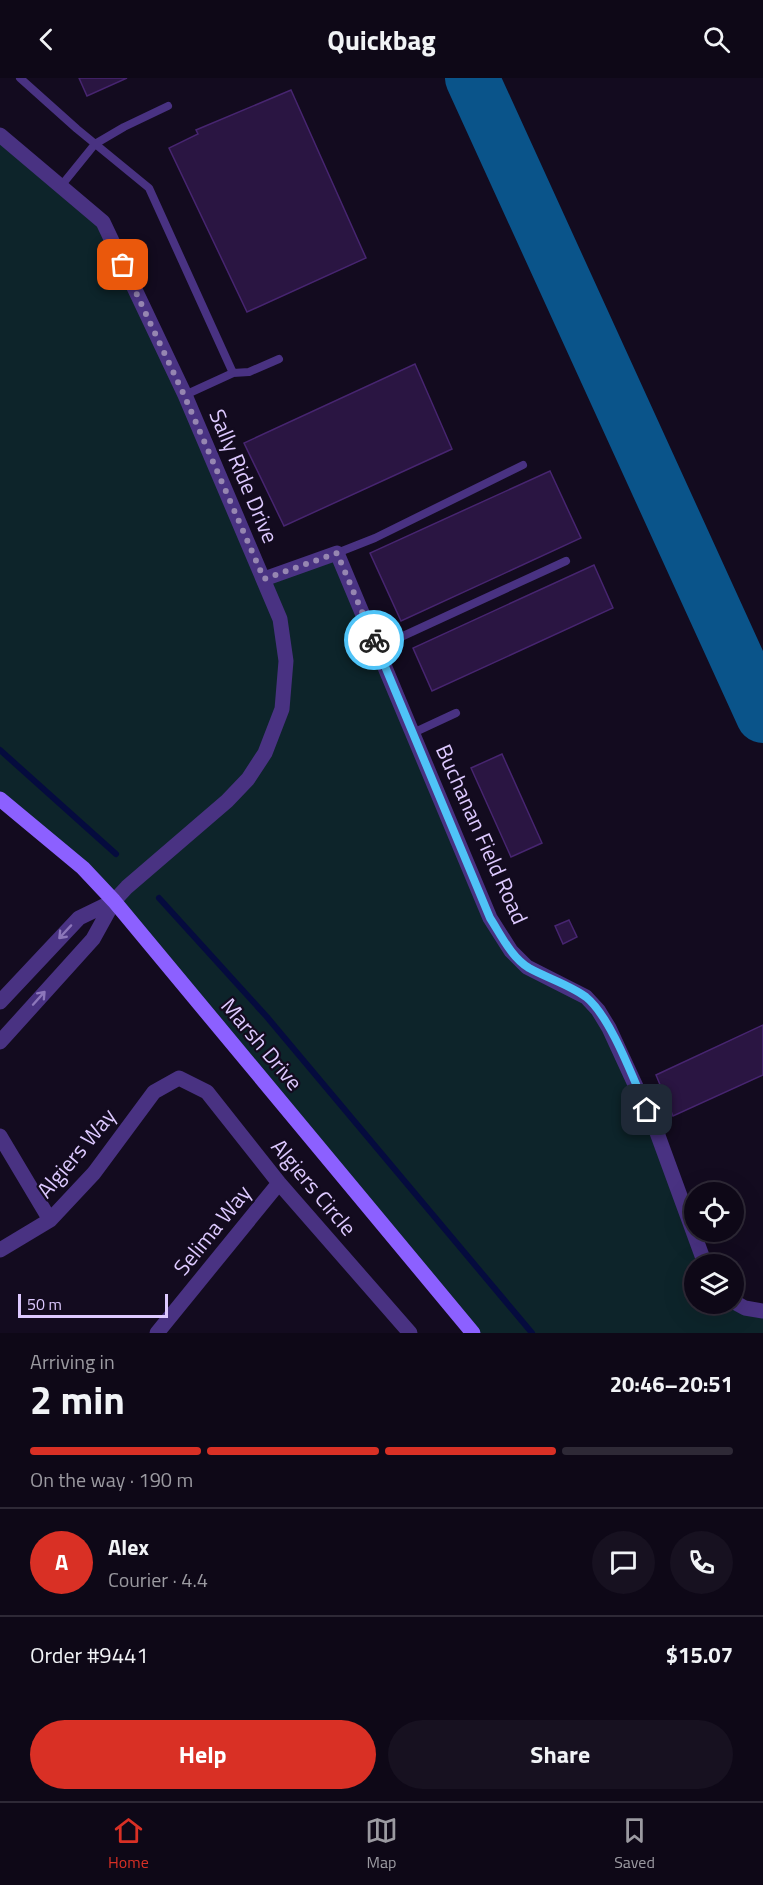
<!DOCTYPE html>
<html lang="en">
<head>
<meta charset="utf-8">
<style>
  :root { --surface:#0e0817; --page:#171120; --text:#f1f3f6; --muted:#9b9aa1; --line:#2e2936; --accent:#d93025 }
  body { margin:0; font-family:"Titillium Web",sans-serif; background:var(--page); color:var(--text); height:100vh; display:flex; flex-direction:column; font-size:22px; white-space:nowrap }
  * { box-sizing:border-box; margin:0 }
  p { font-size:20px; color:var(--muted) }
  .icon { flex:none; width:33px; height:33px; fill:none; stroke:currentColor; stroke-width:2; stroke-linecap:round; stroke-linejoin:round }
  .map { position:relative; height:1255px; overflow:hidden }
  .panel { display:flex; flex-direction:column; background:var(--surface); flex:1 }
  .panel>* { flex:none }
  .tools { position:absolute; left:684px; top:1104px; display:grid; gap:12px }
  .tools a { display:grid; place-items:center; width:60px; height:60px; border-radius:50%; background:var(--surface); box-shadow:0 6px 24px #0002,0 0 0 2px var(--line); font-size:30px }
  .scale { position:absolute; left:18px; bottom:15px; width:150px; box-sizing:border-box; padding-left:6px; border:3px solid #ddc9ff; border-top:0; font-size:16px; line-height:21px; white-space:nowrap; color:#ddc9ff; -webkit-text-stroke:4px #130b1f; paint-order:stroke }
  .pin { position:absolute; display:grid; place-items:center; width:51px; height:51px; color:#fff; margin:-26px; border-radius:12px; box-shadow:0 3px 9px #0006 }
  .courier { position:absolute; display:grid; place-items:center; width:60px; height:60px; margin:-30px; border:4px solid #4fc3f7; border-radius:50%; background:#fff; color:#222; box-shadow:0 2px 8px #0007 }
  .overview em { font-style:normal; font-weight:700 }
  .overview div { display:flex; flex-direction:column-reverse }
  .overview { display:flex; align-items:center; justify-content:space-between; height:102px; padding:0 30px }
  h1 { font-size:39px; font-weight:700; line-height:45px }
  .bar { display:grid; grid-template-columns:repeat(4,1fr); gap:9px 6px; align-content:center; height:72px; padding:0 30px }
  .bar i { height:8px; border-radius:4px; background:var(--line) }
  .bar .active { background:var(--accent) }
  .bar p { grid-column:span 4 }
  .line { display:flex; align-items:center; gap:15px; padding:0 30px; border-top:2px solid var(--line) }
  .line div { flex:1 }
  .round { display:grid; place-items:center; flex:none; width:63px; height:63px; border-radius:32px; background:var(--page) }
  .cta { display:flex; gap:12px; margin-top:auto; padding:12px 30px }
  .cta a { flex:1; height:69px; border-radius:36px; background:var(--accent); color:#fff; font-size:24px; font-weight:700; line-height:69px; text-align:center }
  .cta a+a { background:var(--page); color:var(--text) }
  header { display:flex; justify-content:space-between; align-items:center; height:78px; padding:0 30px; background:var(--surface); font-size:27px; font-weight:700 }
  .dock { display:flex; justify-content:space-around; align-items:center; height:84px; border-top:2px solid var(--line); background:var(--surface); font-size:16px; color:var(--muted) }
  .dock a { display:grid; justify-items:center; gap:3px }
  .dock .active { color:var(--accent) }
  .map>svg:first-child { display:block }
  .green { fill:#0d242a }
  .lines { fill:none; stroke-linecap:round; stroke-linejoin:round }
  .stream { stroke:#050b3e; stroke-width:6 }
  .taxiway { stroke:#0a548a; stroke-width:54 }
  .building { fill:#2a1542; stroke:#472570; stroke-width:1.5 }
  .lane { stroke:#493282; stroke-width:8 }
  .street { stroke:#493282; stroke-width:15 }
  .secondary { stroke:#8c60ff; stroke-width:15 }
  .oneway { stroke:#8c76ba }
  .done { stroke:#9686b1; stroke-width:6; stroke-dasharray:0 10.8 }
  .route { stroke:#4fc3f7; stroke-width:8 }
  .labels { text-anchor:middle; stroke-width:4.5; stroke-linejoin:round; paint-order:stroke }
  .street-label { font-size:22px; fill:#ddc9ff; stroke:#130b1f }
</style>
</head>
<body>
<header><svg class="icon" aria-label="back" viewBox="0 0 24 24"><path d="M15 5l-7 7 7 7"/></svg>Quickbag<svg class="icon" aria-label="search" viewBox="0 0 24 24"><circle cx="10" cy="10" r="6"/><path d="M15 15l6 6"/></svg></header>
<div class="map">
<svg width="763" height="1255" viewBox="0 0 763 1255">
  <rect width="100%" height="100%" fill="#130b1f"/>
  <path class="green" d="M0,57L103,144L264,501L337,475L511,873L598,932L705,1186H694V1226H734L763,1233V1255H473L114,823L0,721Z"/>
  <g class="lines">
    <path class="stream" d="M0,672L116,776
      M159,820L267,939L532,1255"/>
    <path class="taxiway" d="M472,0L763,638"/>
  </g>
  <path class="building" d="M79,0H127L87,18Z
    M291,12L366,180L247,234L169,70L198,56L196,52Z
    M415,286L452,371L284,448L244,365Z
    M550,393L581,460L401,543L370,475Z
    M594,487L613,530L432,613L413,570Z
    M502,676L542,765L511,779L471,690Z
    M569,842L577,859L563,866L555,848Z
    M763,947V997L673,1038L656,997Z"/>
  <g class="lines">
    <path class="lane" d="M20,0L77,51L149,110L233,295
      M61,108L95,66L124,49L168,28
      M185,317L233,295L249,294L279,281
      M337,475L375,460L523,387
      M377,570L566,483
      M413,655L456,635"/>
    <path class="street" d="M0,57L103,144L185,317L280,541L286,583L282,631L265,675L248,701L227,723L127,809L114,823L93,861L0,964
      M264,501L337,475L490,840L511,873L527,889L586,919L598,932L609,950L656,1052L705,1186
      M0,924L79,840L114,823
      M0,1058L50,1142
      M0,1172L50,1142L94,1095L154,1014L179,1000L207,1014L279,1105L410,1255
      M734,1224L745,1230L763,1233
      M157,1255L279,1105"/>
    <path class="secondary" d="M0,721L83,790L114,823L473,1255"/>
  </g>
  <defs><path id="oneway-shaft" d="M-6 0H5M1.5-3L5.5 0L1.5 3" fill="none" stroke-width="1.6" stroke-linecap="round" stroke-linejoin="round" transform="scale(1.5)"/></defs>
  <g class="oneway">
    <use href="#oneway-shaft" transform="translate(65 854) rotate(133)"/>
    <use href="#oneway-shaft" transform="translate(39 920) rotate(-48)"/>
  </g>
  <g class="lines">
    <path class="done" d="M123,187L184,317L264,501L337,475L374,562"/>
    <path class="route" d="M374,562L490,840C501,857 511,879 529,890C547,900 570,907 586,919C611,939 634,1003 647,1032"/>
  </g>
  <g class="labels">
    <g class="street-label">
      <text transform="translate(244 398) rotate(67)" y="8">Sally Ride Drive</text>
      <text transform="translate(482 756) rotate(66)" y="8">Buchanan Field Road</text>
      <text transform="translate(262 966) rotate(50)" y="8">Marsh Drive</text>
      <text transform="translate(76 1075) rotate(-50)" y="8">Algiers Way</text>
      <text transform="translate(314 1109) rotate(50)" y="8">Algiers Circle</text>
      <text transform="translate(212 1152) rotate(-51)" y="8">Selima Way</text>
    </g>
  </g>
</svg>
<div class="tools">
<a><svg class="icon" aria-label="locate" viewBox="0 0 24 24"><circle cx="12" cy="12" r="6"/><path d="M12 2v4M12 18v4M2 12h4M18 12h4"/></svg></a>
<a><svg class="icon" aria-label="layers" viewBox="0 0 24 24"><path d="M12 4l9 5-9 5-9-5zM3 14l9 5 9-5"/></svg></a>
</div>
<div class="scale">50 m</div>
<div class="pin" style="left:123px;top:187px;background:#ea580c"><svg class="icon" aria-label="bag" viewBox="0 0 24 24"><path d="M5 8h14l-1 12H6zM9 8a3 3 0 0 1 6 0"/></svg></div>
<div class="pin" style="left:647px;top:1032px;background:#1f2937"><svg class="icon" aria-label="home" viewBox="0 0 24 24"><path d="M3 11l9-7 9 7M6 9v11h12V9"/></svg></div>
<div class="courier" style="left:374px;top:562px"><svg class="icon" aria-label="bike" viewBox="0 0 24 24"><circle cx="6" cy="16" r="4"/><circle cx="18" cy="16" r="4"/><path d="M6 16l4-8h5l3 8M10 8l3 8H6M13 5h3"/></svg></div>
</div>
<section class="panel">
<div class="overview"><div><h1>2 min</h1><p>Arriving in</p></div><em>20:46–20:51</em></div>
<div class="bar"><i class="active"></i><i class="active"></i><i class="active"></i><i></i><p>On the way · 190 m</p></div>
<div class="line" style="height:108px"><b class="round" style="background:var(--accent);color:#fff">A</b><div><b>Alex</b><p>Courier · 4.4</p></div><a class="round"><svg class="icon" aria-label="chat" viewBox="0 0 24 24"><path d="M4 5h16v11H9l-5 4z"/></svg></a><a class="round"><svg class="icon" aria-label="phone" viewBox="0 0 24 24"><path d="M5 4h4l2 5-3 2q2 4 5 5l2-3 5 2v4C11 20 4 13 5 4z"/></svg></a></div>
<div class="line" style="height:78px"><div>Order #9441</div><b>$15.07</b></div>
<div class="cta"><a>Help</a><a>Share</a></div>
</section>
<nav class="dock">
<a class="active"><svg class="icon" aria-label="home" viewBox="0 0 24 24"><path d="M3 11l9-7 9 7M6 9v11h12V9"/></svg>Home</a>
<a><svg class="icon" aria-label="map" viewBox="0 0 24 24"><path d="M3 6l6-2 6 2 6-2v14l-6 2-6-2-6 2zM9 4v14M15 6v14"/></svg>Map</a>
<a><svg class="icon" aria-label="saved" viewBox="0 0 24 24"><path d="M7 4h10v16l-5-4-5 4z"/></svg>Saved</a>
</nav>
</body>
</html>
